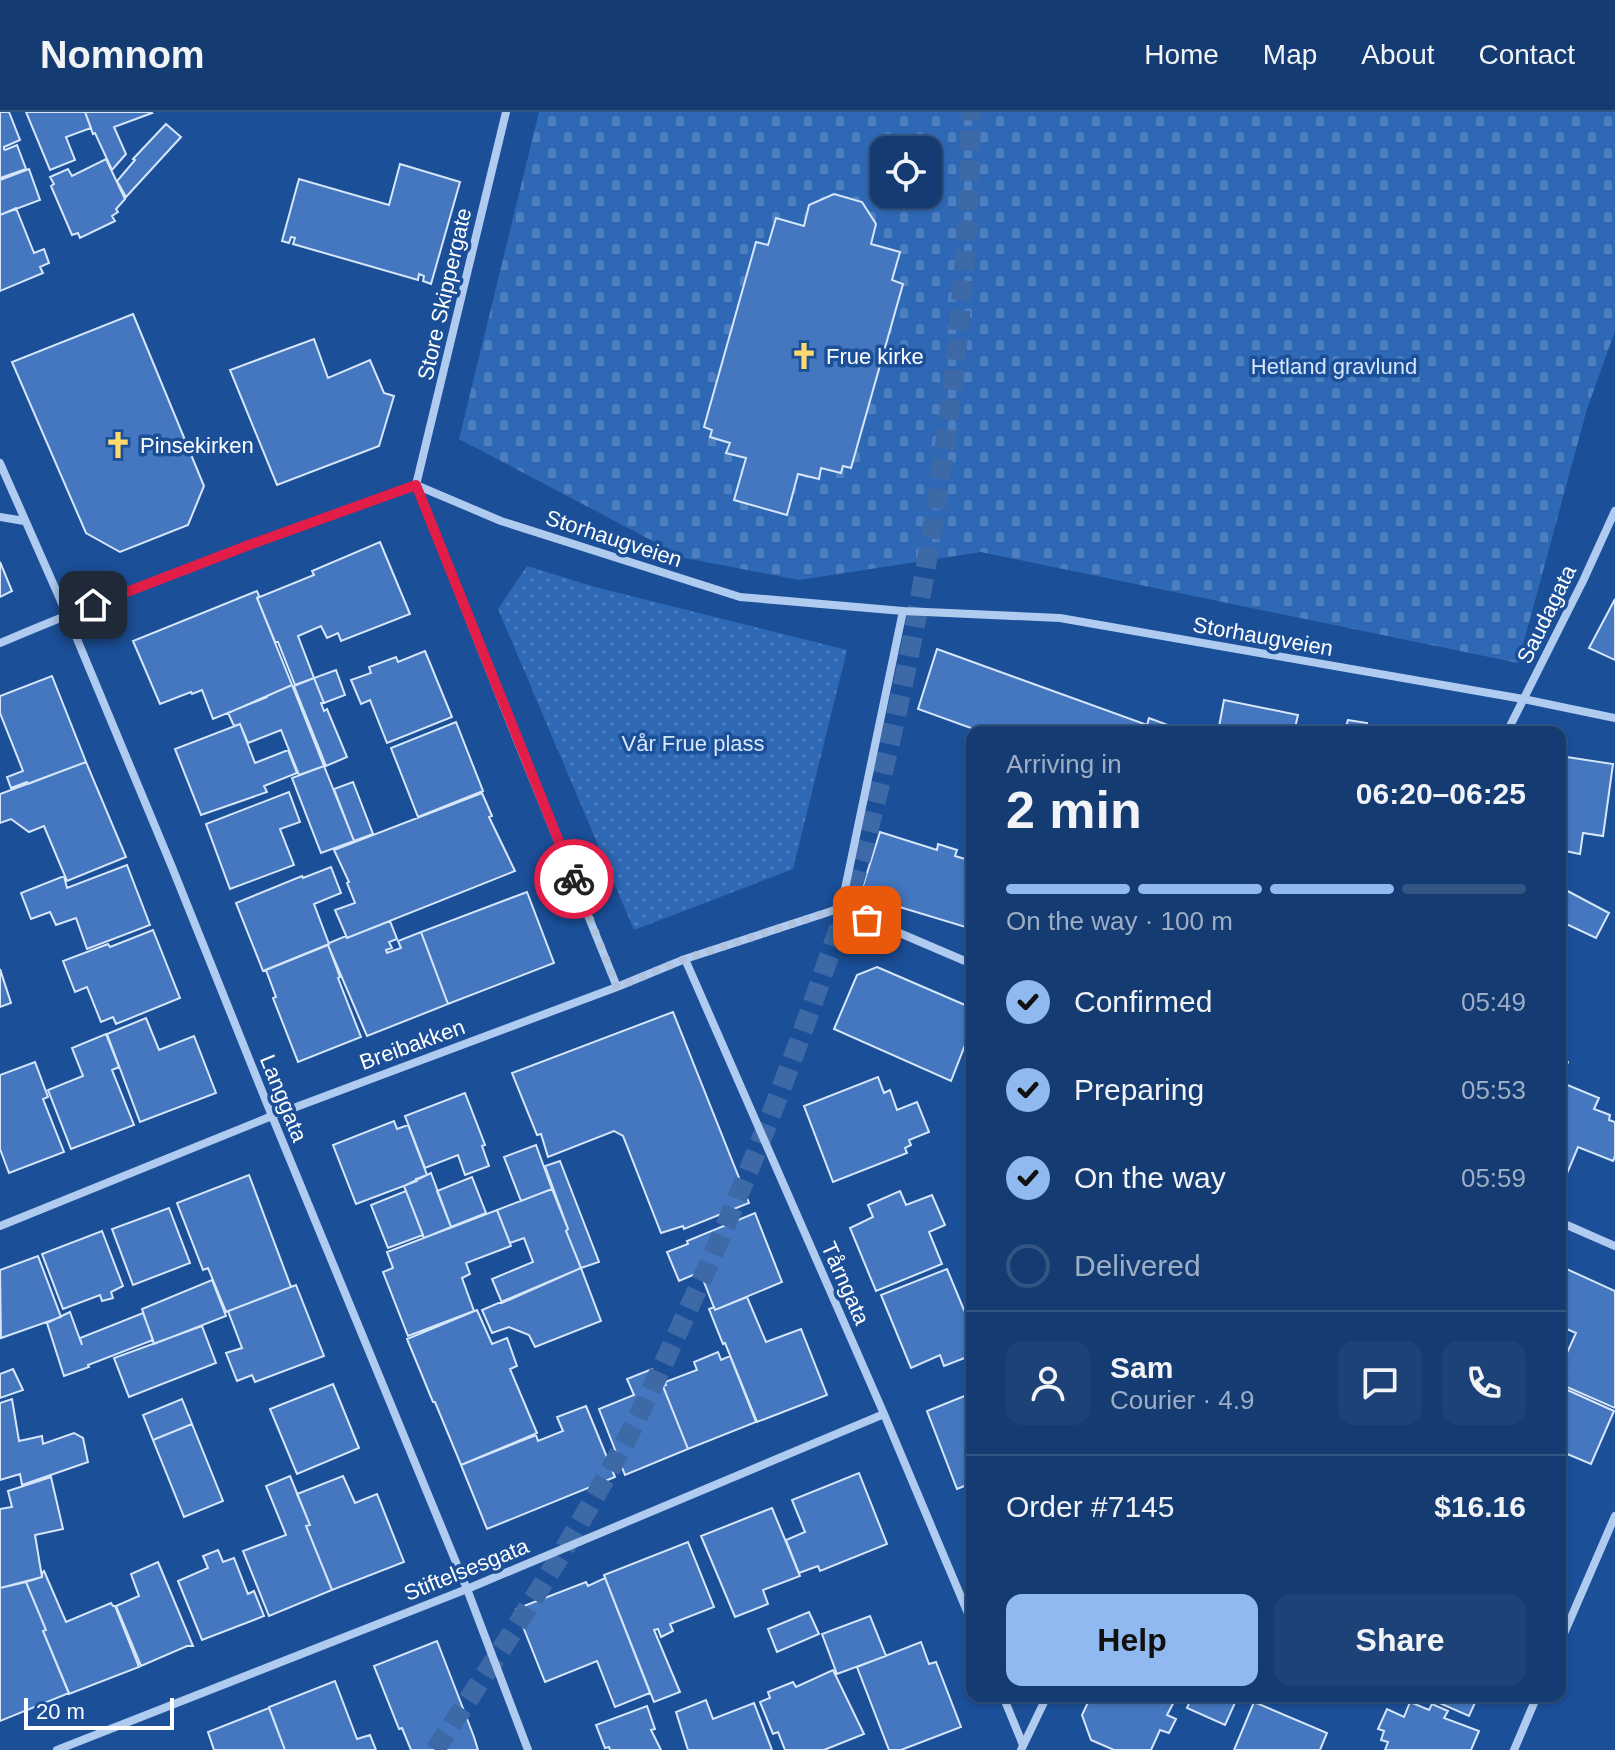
<!DOCTYPE html>
<html lang="en">
<head>
<meta charset="utf-8">
<style>
  :root { --surface:#143b72; --page:#1d4277; --text:#f1f3f6; --muted:#9dadc4; --line:#335584; --accent:#90b9f0 }
  body { margin:0; font-family:Helvetica,sans-serif; background:var(--page); color:var(--text); height:100vh; display:flex; flex-direction:column; font-size:30px; white-space:nowrap }
  * { box-sizing:border-box; margin:0 }
  p { font-size:26px; color:var(--muted) }
  .icon { flex:none; width:44px; height:44px; fill:none; stroke:currentColor; stroke-width:2; stroke-linecap:round; stroke-linejoin:round }
  .map { position:relative; flex:1; overflow:hidden }
  .drawer { position:absolute; left:966px; top:614px; width:600px; height:976px; display:flex; flex-direction:column; background:var(--surface); border-radius:16px; box-shadow:0 2px 6px #0004,0 0 0 2px var(--line) }
  .drawer>* { flex:none }
  .fabs { position:absolute; left:870px; top:24px; display:grid; gap:16px }
  .fabs a { display:grid; place-items:center; width:72px; height:72px; border-radius:16px; background:var(--surface); box-shadow:0 2px 6px #0004,0 0 0 2px var(--line); font-size:40px }
  .scale { position:absolute; left:24px; bottom:20px; width:150px; box-sizing:border-box; padding-left:8px; border:4px solid #fff; border-top:0; font-size:22px; line-height:28px; white-space:nowrap; color:#fff; -webkit-text-stroke:6px #1b4f98; paint-order:stroke }
  .pin { position:absolute; display:grid; place-items:center; width:68px; height:68px; color:#fff; margin:-34px; border-radius:16px; box-shadow:0 4px 12px #0006 }
  .courier { position:absolute; display:grid; place-items:center; width:80px; height:80px; margin:-40px; border:6px solid #e11d48; border-radius:50%; background:#fff; color:#222; box-shadow:0 2px 10px #0007 }
  .overview em { font-style:normal; font-weight:600 }
  .overview div { display:flex; flex-direction:column-reverse }
  .overview { display:flex; align-items:center; justify-content:space-between; height:136px; padding:0 40px }
  h1 { font-size:52px; font-weight:600; line-height:60px }
  .bar { display:grid; grid-template-columns:repeat(4,1fr); gap:12px 8px; align-content:center; height:96px; padding:0 40px }
  .bar i { height:10px; border-radius:6px; background:var(--line) }
  .bar .active { background:var(--accent) }
  .bar p { grid-column:span 4 }
  .line { display:flex; align-items:center; gap:20px; padding:0 40px; border-top:2px solid var(--line) }
  .line div { flex:1 }
  .round { display:grid; place-items:center; flex:none; width:84px; height:84px; border-radius:16px; background:var(--page) }
  ol { padding:0 40px; list-style:none }
  li { display:flex; align-items:center; gap:24px; height:88px }
  li p { margin-inline-start:auto }
  li .icon { padding:8px; border-radius:50%; background:var(--accent); color:#111; stroke-width:4 }
  li:last-child { color:var(--muted) }
  li i { width:44px; height:44px; border:4px solid var(--line); border-radius:50% }
  .primary-button { display:flex; gap:16px; margin-top:auto; padding:16px 40px }
  .primary-button a { flex:1; height:92px; border-radius:16px; background:var(--accent); color:#111; font-size:32px; font-weight:600; line-height:92px; text-align:center }
  .primary-button a+a { background:var(--page); color:var(--text) }
  header { display:flex; align-items:center; gap:48px; box-sizing:border-box; height:112px; padding:0 40px; background:var(--surface); border-bottom:2px solid var(--line) }
  header strong { font-size:38px }
  nav { display:flex; gap:44px; margin-inline-start:auto; font-size:28px }
  .map>svg:first-child { display:block }
  .grass { fill:url(#grass-dots) }
  .cemetery { fill:url(#cemetery-stones); fill-rule:evenodd }
  .building { fill:#4477bf; stroke:#d6e6fb; stroke-width:2 }
  .lines { fill:none; stroke-linecap:round; stroke-linejoin:round }
  .primary-tunnel { stroke:#3d69a7; stroke-width:20; stroke-dasharray:20 10; stroke-linecap:butt }
  .street { stroke:#afcbf0; stroke-width:8 }
  .done { stroke:#afc1db; stroke-width:8; stroke-dasharray:0 14.4 }
  .route { stroke:#e11d48; stroke-width:10 }
  .labels { text-anchor:middle; stroke-width:7; stroke-linejoin:round; paint-order:stroke }
  .street-label { font-size:22px; fill:#fff; stroke:#1b4f98 }
  .poi-label { font-size:22px; fill:#fff; stroke:#1b4f98; text-anchor:start }
  .park-label { font-size:22px; fill:#d6e6fb; stroke:#1b4f98 }
</style>
</head>
<body>
<header>
<strong>Nomnom</strong>
<nav><a>Home</a><a>Map</a><a>About</a><a>Contact</a></nav>
</header>
<div class="map">
<svg width="1615" height="1638" viewBox="0 0 1615 1638">
  <defs>
    <pattern id="grass-dots" width="8" height="8" patternUnits="userSpaceOnUse" patternTransform="scale(2)"><rect width="8" height="8" fill="#2f68b5"/><path d="M2 2h.1M6 6h.1" fill="none" stroke="#4e7fc0" stroke-width="1.8" stroke-linecap="round"/></pattern>
    <pattern id="cemetery-stones" width="16" height="16" patternUnits="userSpaceOnUse" patternTransform="scale(2)"><rect width="16" height="16" fill="#2f68b5"/><path d="M2 7V4a2 2 0 0 1 4 0v3zM10 15v-3a2 2 0 0 1 4 0v3z" fill="#4e7fc0"/></pattern>
  </defs>
  <rect width="100%" height="100%" fill="#1b4f98"/>
  <path class="grass" d="M527,454L595,475L847,538L793,757L634,818L498,497Z"/>
  <path class="cemetery" d="M539,0H1615V219L1587,297L1518,551L981,440L799,468L685,446L459,327ZM884,38H928V82H884Z"/>
  <path class="building" d="M0,0H9L20,28L4,35V37L5,38L17,33L26,57L0,66Z
    M26,0H85L91,16L66,25L75,48L50,58Z
    M85,0H151L152,1L114,15L126,42L112,58L95,21L93,22Z
    M166,12L181,25L126,85L117,69L135,48L133,47Z
    M106,47L125,87L116,97L118,100L112,104L115,109L80,126L78,121L72,123L51,74L54,72L50,65L68,57L72,64Z
    M400,52L460,70L431,172L423,169L424,164L419,162L418,168L293,132L295,126L291,125L289,131L282,129L299,67L389,93Z
    M29,57L40,88L0,103V68Z
    M834,82L862,90L876,112L871,132L900,140L892,168L903,172L851,356L843,354L841,361L821,356L819,367L798,362L787,403L734,388L746,346L726,341L730,331L710,325L712,318L704,315L756,130L768,133L776,106L804,114L809,93Z
    M16,96L34,141L44,137L49,151L40,155L43,161L0,179V103Z
    M133,202L204,374L188,413L120,440L86,421L12,250Z
    M314,227L328,266L370,248L384,281L394,284L379,334L277,373L230,258Z
    M380,430L410,502L341,529L338,521L327,526L321,514L298,524L314,566L295,573L278,530H275L257,486L314,463L312,459Z
    M0,450L12,479L0,485Z
    M257,479L259,484L257,486L292,573L267,584V585L213,607L202,578L192,582L191,580L160,592L133,529Z
    M1615,487V548L1589,536Z
    M937,537L1147,613L1149,606L1168,613L1165,620H982L918,597Z
    M425,539L452,605L387,631L370,588L361,592L351,568L371,561L369,555L396,545L398,550Z
    M336,558L345,583L324,591L314,566Z
    M52,564L86,650L28,672L27,670L11,676L7,665L23,659L0,601V584Z
    M314,566L324,591H321L324,599L327,597L347,645L326,654L294,574Z
    M292,573L324,654L299,663L281,618L248,631L240,612L234,614L228,601Z
    M1224,588L1298,603L1294,620H1218Z
    M1348,608L1367,611V614L1395,620H1344Z
    M456,610L483,679L418,705L391,636Z
    M240,612L255,651L288,638L297,661L264,674L267,680L201,703L175,637Z
    M1560,644L1613,652L1603,724L1583,721L1580,742L1560,738Z
    M86,650L126,745L67,769L44,714L29,720L11,707L0,711V682Z
    M324,654L354,729L321,741L292,666Z
    M353,670L373,722L354,729L334,677Z
    M289,680L300,710L280,717L294,753L230,777L206,712Z
    M482,681L492,704L489,705L515,759L347,826L335,798L355,791L347,771L349,770L334,738Z
    M880,720L937,738L938,732L957,738L955,744L972,749V817L860,783Z
    M127,753L150,813L87,837L76,806L56,813L50,800L31,807L21,781L64,764L67,776Z
    M331,755L341,781L314,792L329,832L263,859L236,791L302,764L303,766Z
    M1560,775L1609,801L1596,826L1564,811L1565,808L1560,806Z
    M527,780L554,851L448,892L421,820Z
    M390,809L397,827L389,830L392,836L386,838L387,841L401,836L398,829L421,820L448,892L367,924L328,833L329,831L346,824L347,826Z
    M153,818L180,886L116,912L113,905L101,910L87,875L75,880L63,849L108,832L110,835Z
    M328,833L340,865L338,866L361,925L298,950L273,886L276,885L266,858Z
    M877,855L972,896V915L951,969L834,917L857,863Z
    M0,857L11,891L0,895Z
    M673,900L749,1091L684,1117L683,1114L661,1121L623,1024L614,1019L548,1045L541,1022L537,1023L512,961Z
    M146,906L159,938L194,924L216,981L140,1010L107,922Z
    M106,922L119,955L112,958L134,1013L71,1037L48,978L83,964L72,936Z
    M1560,947L1568,950L1560,970L1599,986L1594,997L1610,1003L1609,1008L1615,1010V1044L1613,1049L1578,1035L1566,1064L1560,1061Z
    M35,950L48,985L43,987L64,1040L9,1061L0,1037V963Z
    M878,965L884,981L890,978L897,998L917,990L929,1020L909,1028L911,1033L905,1036L907,1041L833,1070L804,994Z
    M465,981L485,1033L482,1034L489,1054L465,1063L458,1043L425,1056L405,1004Z
    M394,1009L397,1017L408,1013L427,1063L416,1067L417,1069L356,1092L333,1033Z
    M536,1033L552,1077L521,1089L504,1045Z
    M560,1049L599,1150L581,1156L566,1119L568,1117L545,1054Z
    M431,1061L451,1115L424,1126L404,1074Z
    M249,1063L291,1175L226,1200L208,1156L203,1158L177,1091Z
    M472,1065L486,1101L451,1115L437,1079Z
    M552,1077L568,1117L566,1119L581,1156L502,1191L492,1167L533,1150L524,1126L510,1131L497,1098Z
    M406,1079L423,1123L388,1136L371,1093Z
    M900,1079L906,1093L932,1083L945,1113L929,1120L942,1152L876,1179L850,1116L873,1105L868,1093Z
    M169,1096L190,1151L133,1173L112,1117Z
    M497,1098L511,1134L466,1151L470,1162L462,1166L474,1199L408,1224L383,1160L393,1156L387,1140Z
    M755,1101L782,1170L715,1198L700,1160L679,1169L667,1140L688,1132L687,1129Z
    M102,1119L123,1174L111,1180L113,1186L102,1189L100,1183L63,1197L42,1142Z
    M38,1144L61,1205L1,1226L0,1158Z
    M1560,1154L1615,1179V1296L1560,1272L1567,1257L1561,1254L1576,1221L1560,1214Z
    M581,1156L601,1209L535,1235L529,1223L509,1215L492,1221L482,1198Z
    M947,1157L964,1198L972,1193V1231L966,1233L970,1244L944,1254L940,1243L911,1256L881,1183Z
    M212,1168L226,1204L154,1232L142,1197Z
    M296,1173L324,1244L255,1270L252,1263L237,1269L226,1241L242,1236L228,1199Z
    M747,1185L766,1230L801,1217L827,1283L757,1310L725,1231L723,1232L709,1197L714,1195L715,1198Z
    M477,1198L492,1232L507,1226L517,1254L510,1257L537,1321L461,1353L435,1290H433L407,1227Z
    M70,1200L82,1233L80,1226L143,1201L153,1228L88,1253L89,1255L64,1264L47,1211Z
    M202,1214L216,1251L129,1285L114,1246Z
    M718,1240L721,1248L730,1244L756,1310L688,1337L663,1274L666,1273L665,1270L697,1258L694,1250Z
    M13,1257L23,1278L0,1286V1262Z
    M652,1257L658,1273L662,1272L688,1337L625,1363L599,1297L634,1283L627,1267Z
    M333,1272L359,1336L297,1362L270,1297Z
    M1563,1276L1614,1299L1591,1352L1560,1339V1283Z
    M972,1281V1371L957,1377L927,1299Z
    M12,1287L19,1329L42,1324L43,1332L74,1321L83,1326L88,1350L22,1373L20,1362L0,1368V1291Z
    M182,1287L192,1312L153,1328L143,1303Z
    M586,1294L615,1365L487,1417L461,1353L536,1323L538,1329L563,1319L557,1305Z
    M192,1312L223,1389L184,1405L153,1328Z
    M859,1361L887,1432L820,1459L818,1454L799,1461L786,1428L805,1420L792,1388Z
    M290,1364L310,1413L306,1414L332,1478L269,1504L243,1439L286,1423L266,1374Z
    M343,1364L355,1391L377,1382L404,1450L332,1478L306,1414L310,1413L297,1382Z
    M51,1365L63,1417L35,1423L42,1465L0,1476V1397L12,1395L8,1379Z
    M772,1396L800,1464L763,1478L768,1492L735,1505L701,1424Z
    M688,1430L714,1495L670,1512L673,1519L661,1525L658,1517L654,1518L680,1580L654,1590L604,1463Z
    M218,1438L223,1450L234,1446L248,1482L254,1479L264,1504L202,1528L178,1469L208,1456L203,1444Z
    M158,1450L193,1534H187L141,1554L116,1494L139,1484L131,1462Z
    M44,1459L66,1510L111,1491L113,1494H115L139,1555L69,1582L43,1519L46,1518L26,1470L42,1465V1461Z
    M605,1466L650,1581L615,1595L597,1549L545,1570L516,1497L586,1470L588,1474Z
    M26,1470L46,1518L43,1519L69,1581L0,1609V1476Z
    M809,1500L819,1522L777,1540L768,1517Z
    M870,1504L886,1544L837,1562L822,1522Z
    M437,1529L474,1625L478,1638H411L402,1616L399,1617L374,1554Z
    M921,1530L929,1552L936,1550L961,1615L901,1638H889L857,1555Z
    M833,1558L864,1622L824,1638H785L778,1620L773,1622L760,1590L770,1586L768,1580L793,1570L796,1575Z
    M335,1569L357,1627L370,1623L376,1638H285L269,1595Z
    M1091,1584H1173L1176,1586L1167,1603L1176,1607L1169,1621L1160,1618L1151,1638H1114L1091,1628L1082,1603Z
    M1192,1584H1238L1225,1613L1187,1596Z
    M1439,1584H1478L1469,1604L1437,1590Z
    M706,1588L713,1607L754,1591L772,1638H688L676,1600Z
    M1254,1590L1327,1621L1320,1638H1234Z
    M1410,1590L1429,1598L1432,1592L1448,1599L1444,1606L1479,1619L1471,1638H1385L1388,1630L1381,1628L1384,1619L1378,1617L1387,1597L1404,1605Z
    M647,1594L655,1617L651,1618L661,1638H610L609,1635L605,1636L596,1613Z
    M269,1596L285,1638H214L208,1620Z"/>
  <g class="lines">
    <path class="primary-tunnel" d="M435,1638C498,1543 561,1448 616,1347C648,1288 675,1226 703,1165C745,1071 783,976 817,879C836,824 856,769 870,712C919,522 952,327 966,132C969,88 970,44 971,0"/>
    <path class="street" d="M0,351L67,503L172,755L272,1004L467,1477L528,1638
      M416,373L501,409L740,485L903,499L1060,506L1523,587L1615,606
      M416,373L519,633L617,875
      M416,373L506,0
      M0,405L24,409
      M0,531C137,473 277,423 416,373
      M1507,620L1583,469L1615,399
      M841,796L903,499
      M841,796L972,852
      M685,847L884,1302L972,1511
      M1560,1110L1615,1134
      M0,1114L272,1004L617,875L685,847L841,796
      M1560,1531L1615,1404
      M1003,1584L1023,1633
      M57,1638L467,1477L884,1302
      M1021,1638L1047,1584
      M1514,1638L1537,1584"/>
  </g>
  <g class="lines">
    <path class="done" d="M574,767L617,875L685,847L841,796L867,808"/>
    <path class="route" d="M93,493L249,433L416,373L574,767"/>
  </g>
  <defs>
    <g id="church-bare" transform="scale(2.16)"><path d="M-1.2-6h2.4v3.5h3.3v2.4h-3.3V6h-2.4V-.1h-3.3v-2.4h3.3Z" fill="#ffd86e" stroke="#1b4f98" stroke-width="2.5" paint-order="stroke"/></g>
  </defs>
  <g fill-rule="evenodd">
    <use href="#church-bare" x="804" y="244"/>
    <use href="#church-bare" x="118" y="333"/>
  </g>
  <g class="labels">
    <g class="street-label">
      <text transform="translate(444 182) rotate(-77)" y="8">Store Skippergate</text>
      <text transform="translate(614 426) rotate(18)" y="8">Storhaugveien</text>
      <text transform="translate(1546 502) rotate(-64)" y="8">Saudagata</text>
      <text transform="translate(1263 524) rotate(10)" y="8">Storhaugveien</text>
      <text transform="translate(412 932) rotate(-20)" y="8">Breibakken</text>
      <text transform="translate(284 986) rotate(68)" y="8">Langgata</text>
      <text transform="translate(846 1171) rotate(66)" y="8">Tårngata</text>
      <text transform="translate(466 1457) rotate(-22)" y="8">Stiftelsesgata</text>
    </g>
    <g class="poi-label">
      <text x="826" y="252">Frue kirke</text>
      <text x="140" y="341">Pinsekirken</text>
    </g>
    <g class="park-label">
      <text x="1334" y="262">Hetland gravlund</text>
      <text x="693" y="639">Vår Frue plass</text>
    </g>
  </g>
</svg>
<div class="fabs">
<a><svg class="icon" aria-label="locate" viewBox="0 0 24 24"><circle cx="12" cy="12" r="6"/><path d="M12 2v4M12 18v4M2 12h4M18 12h4"/></svg></a>
</div>
<div class="scale">20 m</div>
<div class="pin" style="left:867px;top:808px;background:#ea580c"><svg class="icon" aria-label="bag" viewBox="0 0 24 24"><path d="M5 8h14l-1 12H6zM9 8a3 3 0 0 1 6 0"/></svg></div>
<div class="pin" style="left:93px;top:493px;background:#1f2937"><svg class="icon" aria-label="home" viewBox="0 0 24 24"><path d="M3 11l9-7 9 7M6 9v11h12V9"/></svg></div>
<div class="courier" style="left:574px;top:767px"><svg class="icon" aria-label="bike" viewBox="0 0 24 24"><circle cx="6" cy="16" r="4"/><circle cx="18" cy="16" r="4"/><path d="M6 16l4-8h5l3 8M10 8l3 8H6M13 5h3"/></svg></div>
<section class="drawer">
<div class="overview"><div><h1>2 min</h1><p>Arriving in</p></div><em>06:20–06:25</em></div>
<div class="bar"><i class="active"></i><i class="active"></i><i class="active"></i><i></i><p>On the way · 100 m</p></div>
<ol>
<li><svg class="icon" aria-label="check" viewBox="0 0 24 24"><path d="M5 12l5 5 9-10"/></svg>Confirmed<p>05:49</p></li>
<li><svg class="icon" aria-label="check" viewBox="0 0 24 24"><path d="M5 12l5 5 9-10"/></svg>Preparing<p>05:53</p></li>
<li><svg class="icon" aria-label="check" viewBox="0 0 24 24"><path d="M5 12l5 5 9-10"/></svg>On the way<p>05:59</p></li>
<li><i></i>Delivered</li>
</ol>
<div class="line" style="height:144px"><a class="round"><svg class="icon" aria-label="person" viewBox="0 0 24 24"><circle cx="12" cy="8" r="4"/><path d="M4 21q1-7 8-7t8 7"/></svg></a><div><b>Sam</b><p>Courier · 4.9</p></div><a class="round"><svg class="icon" aria-label="chat" viewBox="0 0 24 24"><path d="M4 5h16v11H9l-5 4z"/></svg></a><a class="round"><svg class="icon" aria-label="phone" viewBox="0 0 24 24"><path d="M5 4h4l2 5-3 2q2 4 5 5l2-3 5 2v4C11 20 4 13 5 4z"/></svg></a></div>
<div class="line" style="height:104px"><div>Order #7145</div><b>$16.16</b></div>
<div class="primary-button"><a>Help</a><a>Share</a></div>
</section>
</div>
</body>
</html>
